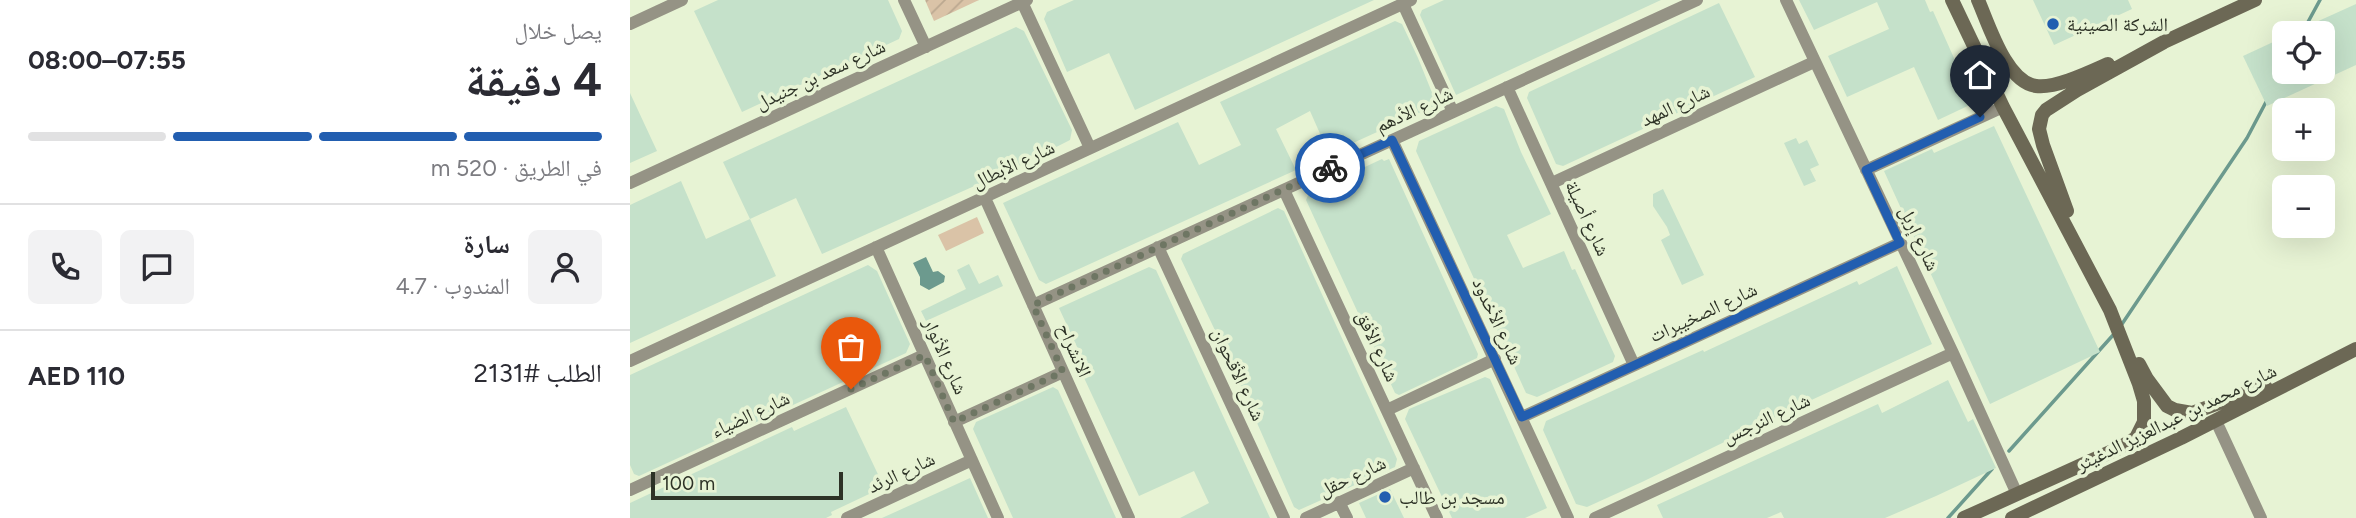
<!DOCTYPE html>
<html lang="ar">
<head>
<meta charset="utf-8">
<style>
  :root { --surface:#fff; --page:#f2f2f3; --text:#2b2b33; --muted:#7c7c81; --line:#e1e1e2; --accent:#225eb0 }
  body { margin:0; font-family:Figtree,"Noto Naskh Arabic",sans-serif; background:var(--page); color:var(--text); direction:rtl; height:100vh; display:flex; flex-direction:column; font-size:26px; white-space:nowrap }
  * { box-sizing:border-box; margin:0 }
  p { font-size:23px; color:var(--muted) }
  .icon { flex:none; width:38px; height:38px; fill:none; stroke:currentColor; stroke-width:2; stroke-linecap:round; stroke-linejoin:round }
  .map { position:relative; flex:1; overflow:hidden; direction:ltr }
  .drawer { display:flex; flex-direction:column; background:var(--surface); width:630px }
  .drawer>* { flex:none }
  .controls { position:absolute; left:1642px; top:21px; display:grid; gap:14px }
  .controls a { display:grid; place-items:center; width:63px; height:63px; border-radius:10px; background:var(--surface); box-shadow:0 7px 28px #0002; font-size:35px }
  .scale { position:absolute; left:21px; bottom:18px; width:192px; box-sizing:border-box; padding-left:7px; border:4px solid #2d3226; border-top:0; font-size:19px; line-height:24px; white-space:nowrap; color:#2d3226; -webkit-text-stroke:5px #e7f3d4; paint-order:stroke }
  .pin { position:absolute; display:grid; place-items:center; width:60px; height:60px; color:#fff; margin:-72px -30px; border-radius:50% 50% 50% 0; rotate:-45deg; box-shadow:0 0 7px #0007 }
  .pin .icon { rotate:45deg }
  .courier { position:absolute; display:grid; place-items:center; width:70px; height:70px; margin:-35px; border:5px solid #225eb0; border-radius:50%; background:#fff; color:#222; box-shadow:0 2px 9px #0007 }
  .overview em { font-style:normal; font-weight:700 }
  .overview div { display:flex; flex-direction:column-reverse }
  .overview { display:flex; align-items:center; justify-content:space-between; height:119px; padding:0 28px }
  h1 { font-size:46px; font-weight:700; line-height:52px }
  .bar { display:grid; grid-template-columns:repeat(4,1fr); gap:10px 7px; align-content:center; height:84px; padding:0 28px }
  .bar i { height:9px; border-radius:5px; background:var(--line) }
  .bar .selected { background:var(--accent) }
  .bar p { grid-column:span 4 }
  .line { display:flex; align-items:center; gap:18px; padding:0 28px; border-top:2px solid var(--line) }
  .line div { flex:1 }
  .round { display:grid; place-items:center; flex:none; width:74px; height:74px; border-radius:10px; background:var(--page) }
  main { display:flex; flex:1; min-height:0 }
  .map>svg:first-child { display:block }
  .garden { fill:url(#garden-furrows) }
  .pitch { fill:#dac3a7 }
  .water { fill:#6c9a8e }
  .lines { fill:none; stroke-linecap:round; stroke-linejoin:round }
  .stream { stroke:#6c9a8e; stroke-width:3.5 }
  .building { fill:#c5e1ca }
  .street { stroke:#959385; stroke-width:12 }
  .secondary { stroke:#6c6855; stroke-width:14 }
  .done { stroke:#6e7663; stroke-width:7; stroke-dasharray:0 12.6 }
  .route { stroke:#225eb0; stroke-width:9 }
  .poi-dot { fill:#225eb0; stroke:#e7f3d4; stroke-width:2.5 }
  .labels { text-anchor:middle; stroke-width:7; stroke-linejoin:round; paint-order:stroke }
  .poi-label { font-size:19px; fill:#2d3226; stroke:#e7f3d4; text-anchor:start }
  .street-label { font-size:19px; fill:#2d3226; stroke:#e7f3d4 }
</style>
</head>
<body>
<main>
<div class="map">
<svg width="1726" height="518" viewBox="0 0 1726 518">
  <defs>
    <pattern id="garden-furrows" width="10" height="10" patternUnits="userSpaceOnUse" patternTransform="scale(1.75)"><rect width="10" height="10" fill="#dac3a7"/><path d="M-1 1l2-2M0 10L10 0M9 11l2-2" fill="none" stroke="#bba890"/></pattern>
  </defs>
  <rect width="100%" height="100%" fill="#e7f3d4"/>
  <path class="garden" d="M295,0H349L304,21Z"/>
  <path class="pitch" d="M347,217L354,233L316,251L308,235Z"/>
  <path class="water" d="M296,257L303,272L308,271L315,276L314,282L299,290L290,285V277L283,263Z"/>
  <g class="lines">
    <path class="stream" d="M1672,33L1690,0
      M1490,327L1617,138L1636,102
      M1379,451L1484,334
      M1318,518L1362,469"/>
  </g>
  <path class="building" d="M88,0H258L272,31L269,39L112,112L64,11Z
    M444,0H744L505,110L479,53L437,72L414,19L417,12Z
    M814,0H1031L826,95L790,15L792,10Z
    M1169,0H1295L1300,12L1303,11L1344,103L1308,120L1284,67L1217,97L1198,56L1259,29L1247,2L1184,30Z
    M1403,0H1498L1502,9L1424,45Z
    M1089,3L1125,77L933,166L926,164L897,98L899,92Z
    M1726,4V65L1637,106L1613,56L1654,37V72H1692V33H1662Z
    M765,21L772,24L788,58L805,100L804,106L699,154L680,111L646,129L666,170L416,284L409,280L373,203L548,122L569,165L611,145L590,102Z
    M386,27L394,31L442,130L440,140L387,167L192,254L166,198L120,219L93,162Z
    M0,93L27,151L0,163Z
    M866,106L874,109L891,152L921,214L877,235L893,268L934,251L942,270L945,269L985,356L983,362L907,397L896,393L786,151L789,141Z
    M1364,126L1470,352L1360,404L1254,171L1302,149L1304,153Z
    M1166,138L1169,144L1177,140L1189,165L1180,169L1186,181L1174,186L1154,143Z
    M752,159L754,161L759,159L848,354L847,358L769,395L765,393L676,200L679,193Z
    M51,181L76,239L120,219L146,276L0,343V205Z
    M1033,189L1074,275L1052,285L1031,240L1040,235L1037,227L1023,206V194Z
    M648,208L654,211L767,459L765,467L669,510L664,507L602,366L551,259L553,254Z
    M339,264L349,284L368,275L373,286L296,321L291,311L336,289L327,270Z
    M238,265L247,271L280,344L276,353L9,476L4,474L0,465V375Z
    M1267,266L1302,344L1175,403L1012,482L957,507L946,504L913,430L916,421L1073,350L1074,352L1227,281L1229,285Z
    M519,267L526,270L640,518H550L579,503L564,471L509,496L442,352L448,349L429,308Z
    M855,377L860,379L917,508L895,518H822L775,419L779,409Z
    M1318,380L1338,422L1343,419L1366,468L1306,496L1255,518H1154L1151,512L1137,518H1033L1027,505L1248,404L1252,413Z
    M423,387L428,390L486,518H383L343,429L346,422Z
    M216,407L254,487L201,512L202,515L196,518H0V503L162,427L164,431Z
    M340,478L358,518H252L316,489Z
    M760,489L774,518H736L729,503Z"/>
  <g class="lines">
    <path class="street" d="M274,0L296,47
      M1156,0L1323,353L1387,494
      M392,2L460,148
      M773,4L823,112
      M0,24L52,0
      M877,87L1004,365
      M762,140L938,518
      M1236,170L1373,107
      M0,183L397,0
      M922,183L1184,62
      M654,190L807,518
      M355,198L499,518
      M246,247L368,518
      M528,247L654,518
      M403,305L1067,0
      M0,361L781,0
      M757,410L865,359
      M892,417L1270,243
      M1586,421L1631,518
      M324,422L433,372
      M0,490L294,355
      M709,502L717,518
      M217,518L342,460
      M676,518L784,468
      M965,518L1323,353"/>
    <path class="secondary" d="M1322,0L1373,107L1480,310L1509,384L1514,401V422L1506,438L1487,449L1334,518
      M1348,0C1359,25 1376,82 1406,86C1425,89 1460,72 1478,64
      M1437,211L1413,145L1409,129L1412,115L1416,110L1447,90L1534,42L1625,0
      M1509,364L1517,379L1537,406L1545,410L1562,413L1635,386
      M1382,518L1551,438L1726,349"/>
  </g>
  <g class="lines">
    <path class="done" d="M221,389L295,355L324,422L433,372L403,305L700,168"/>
    <path class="route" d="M700,168L762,140L892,417L1270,243L1236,170L1350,117"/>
  </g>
  <g class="poi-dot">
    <circle cx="1423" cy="24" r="7"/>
    <circle cx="755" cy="497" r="7"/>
  </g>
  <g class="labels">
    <g class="poi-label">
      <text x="1437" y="31">الشركة الصينية</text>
      <text x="769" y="504">مسجد بن طالب</text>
    </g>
    <g class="street-label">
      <text transform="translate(190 74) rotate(-25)" y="7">شارع سعد بن جنيدل</text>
      <text transform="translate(1045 105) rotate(-25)" y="7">شارع المهد</text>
      <text transform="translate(784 109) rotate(-25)" y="7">شارع الأدهم</text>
      <text transform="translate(383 164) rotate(-25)" y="7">شارع الأبطال</text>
      <text transform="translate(958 218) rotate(65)" y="7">شارع أصيلة</text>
      <text transform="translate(1290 238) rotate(65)" y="7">شارع إربل</text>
      <text transform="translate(1073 312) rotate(-25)" y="7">شارع الصخيبرات</text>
      <text transform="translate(868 321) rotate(65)" y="7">شارع الأخدود</text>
      <text transform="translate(748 346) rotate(65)" y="7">شارع الأفق</text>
      <text transform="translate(445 350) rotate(66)" y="7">الانشراح</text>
      <text transform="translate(316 356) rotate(66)" y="7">شارع الأنوار</text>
      <text transform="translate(609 374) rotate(65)" y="7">شارع الأقحوان</text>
      <text transform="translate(120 414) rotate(-25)" y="7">شارع الضياء</text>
      <text transform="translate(1546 417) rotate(-26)" y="7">شارع محمد بن عبدالعزيز الدغيثر</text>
      <text transform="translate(1136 418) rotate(-25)" y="7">شارع النرجس</text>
      <text transform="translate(271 472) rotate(-25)" y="7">شارع الرئد</text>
      <text transform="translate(722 476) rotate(-25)" y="7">شارع حقل</text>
    </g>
  </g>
</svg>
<div class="controls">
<a><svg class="icon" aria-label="locate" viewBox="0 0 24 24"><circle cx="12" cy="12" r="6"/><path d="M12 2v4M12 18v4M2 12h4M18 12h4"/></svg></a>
<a>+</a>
<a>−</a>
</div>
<div class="scale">100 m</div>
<div class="pin" style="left:221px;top:389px;background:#ea580c"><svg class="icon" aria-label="bag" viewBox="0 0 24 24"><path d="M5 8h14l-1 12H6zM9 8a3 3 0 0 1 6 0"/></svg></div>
<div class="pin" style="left:1350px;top:117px;background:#1f2937"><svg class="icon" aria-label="home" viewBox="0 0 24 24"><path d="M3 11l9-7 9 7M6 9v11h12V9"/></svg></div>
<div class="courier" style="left:700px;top:168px"><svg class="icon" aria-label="bike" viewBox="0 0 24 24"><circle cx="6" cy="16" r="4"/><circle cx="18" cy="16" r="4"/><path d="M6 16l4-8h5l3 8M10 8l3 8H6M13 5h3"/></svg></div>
</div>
<section class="drawer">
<div class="overview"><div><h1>4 دقيقة</h1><p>يصل خلال</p></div><em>07:55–08:00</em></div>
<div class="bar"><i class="selected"></i><i class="selected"></i><i class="selected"></i><i></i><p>في الطريق · 520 m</p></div>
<div class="line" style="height:126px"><a class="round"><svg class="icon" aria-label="person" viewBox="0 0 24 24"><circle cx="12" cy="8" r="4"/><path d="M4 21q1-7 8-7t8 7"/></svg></a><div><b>سارة</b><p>المندوب · 4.7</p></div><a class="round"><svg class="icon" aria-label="chat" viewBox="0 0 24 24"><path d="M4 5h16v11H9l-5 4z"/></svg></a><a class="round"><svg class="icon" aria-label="phone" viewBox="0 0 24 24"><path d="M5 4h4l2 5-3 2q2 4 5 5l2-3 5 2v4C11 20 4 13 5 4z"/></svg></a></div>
<div class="line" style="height:91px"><div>الطلب #2131</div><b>AED 110</b></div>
</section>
</main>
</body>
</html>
